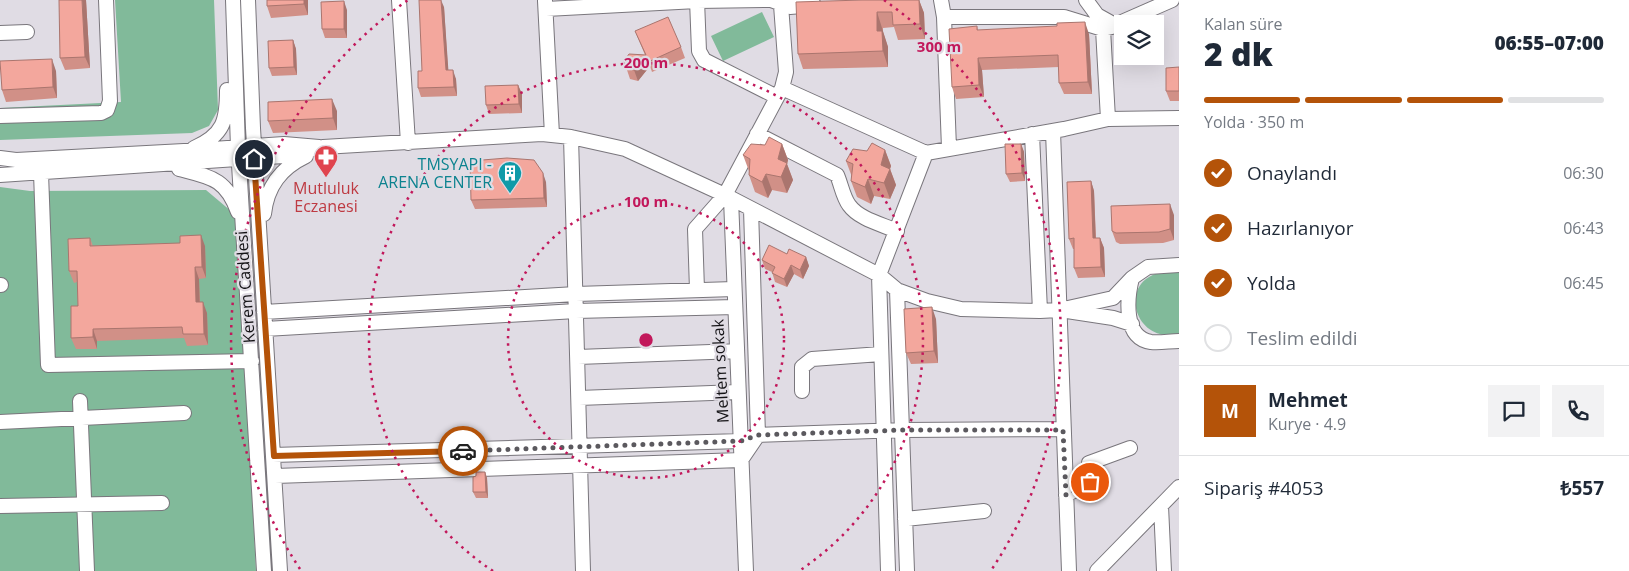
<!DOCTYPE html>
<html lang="tr">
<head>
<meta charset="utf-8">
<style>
  :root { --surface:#fff; --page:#f2f2f3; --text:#1f2937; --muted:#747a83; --line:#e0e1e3; --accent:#b45309 }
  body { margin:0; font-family:"Open Sans",sans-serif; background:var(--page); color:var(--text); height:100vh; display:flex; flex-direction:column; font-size:19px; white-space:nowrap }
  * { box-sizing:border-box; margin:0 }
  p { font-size:16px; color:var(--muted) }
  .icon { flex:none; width:28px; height:28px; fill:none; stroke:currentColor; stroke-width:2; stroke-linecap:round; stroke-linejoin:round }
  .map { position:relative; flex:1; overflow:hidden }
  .side { display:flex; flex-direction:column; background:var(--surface); width:450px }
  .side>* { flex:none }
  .buttons { position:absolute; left:1114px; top:15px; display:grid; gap:10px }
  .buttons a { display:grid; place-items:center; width:50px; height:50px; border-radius:0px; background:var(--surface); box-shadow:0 5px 20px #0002; font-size:25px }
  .pin { position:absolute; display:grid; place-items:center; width:42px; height:42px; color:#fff; margin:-21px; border:2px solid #fff; border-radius:50%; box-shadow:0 1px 5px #0007 }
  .courier { position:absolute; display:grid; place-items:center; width:50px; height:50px; margin:-25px; border:4px solid #b45309; border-radius:50%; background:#fff; color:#222; box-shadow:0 1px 6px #0007 }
  .overview em { font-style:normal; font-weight:800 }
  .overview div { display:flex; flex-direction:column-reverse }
  .overview { display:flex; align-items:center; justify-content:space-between; height:85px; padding:0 25px }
  h1 { font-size:32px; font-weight:800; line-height:38px }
  .bar { display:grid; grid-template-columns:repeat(4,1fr); gap:8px 5px; align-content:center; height:60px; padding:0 25px }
  .bar i { height:6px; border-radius:4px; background:var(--line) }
  .bar .selected { background:var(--accent) }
  .bar p { grid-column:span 4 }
  .line { display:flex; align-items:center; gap:12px; padding:0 25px; border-top:1px solid var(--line) }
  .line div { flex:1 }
  .round { display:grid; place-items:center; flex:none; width:52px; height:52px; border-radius:0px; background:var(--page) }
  ol { padding:0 25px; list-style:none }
  li { display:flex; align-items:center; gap:15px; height:55px }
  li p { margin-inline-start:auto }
  li .icon { padding:5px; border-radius:50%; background:var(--accent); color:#fff; stroke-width:4 }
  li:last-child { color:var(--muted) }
  li i { width:28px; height:28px; border:2px solid var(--line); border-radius:50% }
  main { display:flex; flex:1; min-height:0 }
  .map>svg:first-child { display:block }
  .green { fill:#81ba9a }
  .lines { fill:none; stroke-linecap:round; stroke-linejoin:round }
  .minor-casing { stroke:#79767c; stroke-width:16 }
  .minor { stroke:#fff; stroke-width:14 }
  .wall { fill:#d19087 }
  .shaded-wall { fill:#aa756e }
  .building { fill:#f3a79d; stroke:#aa756e }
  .done { stroke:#5b595e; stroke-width:5; stroke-dasharray:0 9 }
  .route { stroke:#b45309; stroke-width:6 }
  .ring { fill:none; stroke:#c2185b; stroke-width:2.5; stroke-dasharray:2.5 5 }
  .labels { text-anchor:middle; stroke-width:4.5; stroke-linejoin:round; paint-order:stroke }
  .culture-label { font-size:16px; fill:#0d838f; stroke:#e0dce4; text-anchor:end }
  .health-label { font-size:16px; fill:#be3a42; stroke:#e0dce4 }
  .street-label { font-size:16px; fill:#141316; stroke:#e0dce4 }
  .centre { fill:#c2185b; stroke:#e0dce4; stroke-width:2.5 }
  .ring-label { font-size:15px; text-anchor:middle; font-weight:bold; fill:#c2185b; stroke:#e0dce4; stroke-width:4.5; stroke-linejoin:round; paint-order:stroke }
</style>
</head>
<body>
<main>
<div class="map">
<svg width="1179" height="571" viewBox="0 0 1179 571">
  <rect width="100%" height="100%" fill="#e0dce4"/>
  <path class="green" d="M115,0H214L218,110L209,126L192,133L0,140V108L121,102Z
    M762,12L774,37L723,61L711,36Z
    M0,187L30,191L206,190L238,217L256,571H0Z
    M1179,270V334C1173,334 1165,336 1160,334C1136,328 1126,295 1146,279C1155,272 1167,271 1179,270Z"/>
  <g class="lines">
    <g class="minor-casing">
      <path id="minor" d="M233,0L238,148L264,571
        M248,0L253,128L280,571
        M399,0L408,143
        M697,0L699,51L704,60L777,97
        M771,0L790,7L814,5
        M941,0L944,17L949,148
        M1086,0L1097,15L1115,25L1172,0
        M545,1L552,135
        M781,5L786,72L782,88
        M546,9L697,1L769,0
        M944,17H1064L1103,29
        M0,33L27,32
        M0,116L101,113L107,110L110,101L106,0
        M1108,119L1103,29L1112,27
        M1053,131L1069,571
        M757,134L837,175C841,184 843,197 849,205C859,219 881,224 897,231
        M1032,134L1040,311
        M571,137L583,571
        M194,148C224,135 227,120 227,90
        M926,153L1064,129L1108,119L1179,118
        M0,158L16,160L184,151L284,144L319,147
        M179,169C210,177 226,178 238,212
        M41,173L48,365L252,361
        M0,175L283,156L323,147L542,134L571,137L625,149L725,195L879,275L897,290L927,301L961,309L1040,311L1059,310L1113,298L1132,278
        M731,199L746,571
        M264,214C267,186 281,168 306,156
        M1179,265L1148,267L1132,278C1127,298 1123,338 1151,342C1160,343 1170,341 1179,341
        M0,285H1
        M697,290L695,229L725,195L782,88L926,153L879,275L888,571
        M897,290L907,571
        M1067,311L1113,318L1132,324
        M264,312L576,294L734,289
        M265,329L576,311L735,307
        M578,357L737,351
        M802,391V367L812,359L881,354
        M579,398L738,392
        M80,401L87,571
        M0,422L184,413
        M273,455L741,441L758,435L751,209
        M275,476L741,460L758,435L903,430L1063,429
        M1066,495L1090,482L1089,463L1130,448
        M0,506L162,503
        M1161,506L1164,571
        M905,519L984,511
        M1097,571L1179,487"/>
    </g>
    <use href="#minor" class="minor"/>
  </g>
  <path class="wall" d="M86,0L90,68L65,70L60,58Z
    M267,0H308V15L271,18L267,6Z
    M862,0H919L924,13L925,39L898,40L894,27L883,28V32L888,47V67L803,69L798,54Z
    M444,7L448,70L456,79L457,96L421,97L418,88L422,71Z
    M347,10V38H325L322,29Z
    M977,26L978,30L1089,34L1092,94H1064L1059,83V67L982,70L984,97L956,99L952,87Z
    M635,31L681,47L685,58L652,72L650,66L638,81L630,79L624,61L645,55Z
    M293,40L296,49L297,75L272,76L269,68Z
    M1179,67V101H1170L1166,91Z
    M56,71L57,98L6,102L2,90Z
    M518,85L522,94V113L489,114L486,105Z
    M337,111V130L273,133L268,121Z
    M782,144L788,160L787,164L793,180L787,193L772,190L768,198L755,192L749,175V171L743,155L765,145Z
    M1021,144L1024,152L1025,181L1010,182L1006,174Z
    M885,150L891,166L890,169L896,185L890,199L874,196L871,204L857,197L851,181L852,177L846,161L867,151Z
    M1091,181L1094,191L1096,238H1100L1104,248L1105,277L1078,278L1074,268V249H1073L1069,239Z
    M546,182L547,207L475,209L471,200Z
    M1174,215V240L1163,243L1120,244L1116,242L1112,231Z
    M90,238L93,246H205L206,278L199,279L200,302L207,313L208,345L187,346L184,338L97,341V349H76L71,338L78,306L77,282L74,283L69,271Z
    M787,254L806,257L809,266L803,279L794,274L787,287L775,282L772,272L765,269L762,260Z
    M936,319L938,363L911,364L906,353Z
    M485,472L487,478L488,498H476L473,492L476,476Z"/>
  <path class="shaded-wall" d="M82,0H86L90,68L85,57Z
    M304,0H308V15L304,4Z
    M441,0L444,7L449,79L446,70Z
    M919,0L924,13L925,39L920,24Z
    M344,1L347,10V38L344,29Z
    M877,12L888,47V67L883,51L877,31Z
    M1085,22L1089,34L1092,94L1088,82Z
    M293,40L296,49L297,75L294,67Z
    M646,56L650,66L638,81L634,70Z
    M978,58L982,70L984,97L979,85Z
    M52,59L56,71L57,98L53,87Z
    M453,70L456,79L457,96L454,87Z
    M518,85L522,94V113L519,104Z
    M332,99L337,111V130L333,118Z
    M782,144L788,160L787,164L793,180L787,193L781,177L778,159Z
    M1021,144L1024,152L1025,181L1022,173Z
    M885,150L891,166L890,169L896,185L890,199L884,183L881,165Z
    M543,173L546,182L547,207L544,198Z
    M766,174L772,190L768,198L762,182Z
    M868,179L874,196L871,204L865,187Z
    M1091,181L1094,191L1096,248L1093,238Z
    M1170,204L1174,215V240L1170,229Z
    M201,235L205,246L206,278L202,267Z
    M1100,238L1104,248L1105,277L1101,267Z
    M806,257L809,266L803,279L800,270Z
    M791,265L794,274L787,287L784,279Z
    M195,267L199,279L200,313L196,302Z
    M203,302L207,313L208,345L204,334Z
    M932,307L936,319L938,363L934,351Z
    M93,329L97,341V349L93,337Z
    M485,472L487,478L488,498L486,492Z"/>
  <path class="building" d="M59,0H82L85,57L60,58Z
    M267,0H304V4L267,6Z
    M419,0H441L446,70H453L454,87L418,88V71H422Z
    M862,0H919L920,24L893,25L892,12H877V31H882L883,51L798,54L796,2Z
    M344,1V29H322L321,2Z
    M668,17L681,47L648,62L646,56L634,70L626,68L624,61L629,54L646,55L635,31Z
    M1085,22L1088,82L1059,83L1058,55L978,58L979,85L952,87L949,29L977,26V30L1057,26V23Z
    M293,40L294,67L269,68L268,41Z
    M52,59L53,87L2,90L0,61Z
    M1179,67V91H1166V68Z
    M518,85L519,104L486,105L485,86Z
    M332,99L333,118L268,121V102Z
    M769,137L782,144L778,159L787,163L781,177L766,174L762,182L749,175L750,159L743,155L751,144L765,145Z
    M872,143L885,150L881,165L890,169L884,183L868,179L865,187L851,181L853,164L846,161L853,149L867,151Z
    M1005,144H1021L1022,173L1006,174Z
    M507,158L534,160L543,173L544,198L471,200L470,161Z
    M1091,181L1093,238H1100L1101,267L1074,268V238L1069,239L1067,182Z
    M1170,204V229L1159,232L1116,233L1112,231L1111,206Z
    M201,235L202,267H195L196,302H203L204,334H183L182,327L93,329V337L71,338V306H78L77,271H69L68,239L90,238V246L180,243V236Z
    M769,245L787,254L789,249L806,257L800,270L791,265L784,279L772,273L775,267L762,260Z
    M932,307L934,351L906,353L904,309Z
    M476,472H485L486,492H473V477L476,476Z"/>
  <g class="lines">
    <path class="done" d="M463,451L741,441L758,435L903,430H1063L1066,495L1090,482"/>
    <path class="route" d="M254,159L274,456L463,451"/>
  </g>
  <g class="ring">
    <circle cx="646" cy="340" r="138"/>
    <path d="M493 571A277 277 0 1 1 799 571"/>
    <path d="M300 569A415 415 0 0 1 408 0M884 0A415 415 0 0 1 992 569"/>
  </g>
  <defs>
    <g id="pharmacy-pin" transform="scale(1.25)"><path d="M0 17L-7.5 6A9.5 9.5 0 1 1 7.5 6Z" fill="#e0444e" stroke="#e0dce4"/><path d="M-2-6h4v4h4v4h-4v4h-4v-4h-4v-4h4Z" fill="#fff"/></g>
    <g id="building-pin" transform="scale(1.25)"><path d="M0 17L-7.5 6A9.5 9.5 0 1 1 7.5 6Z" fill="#0f9aa8" stroke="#e0dce4"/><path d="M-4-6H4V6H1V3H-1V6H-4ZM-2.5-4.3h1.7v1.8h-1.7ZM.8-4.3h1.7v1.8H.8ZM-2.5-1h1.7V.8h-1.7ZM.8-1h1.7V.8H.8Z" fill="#fff"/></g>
  </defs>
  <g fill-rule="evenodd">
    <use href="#pharmacy-pin" x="326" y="157"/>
    <use href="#building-pin" x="510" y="173"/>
  </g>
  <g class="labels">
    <g class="culture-label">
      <text x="492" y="170">TMSYAPI -<tspan x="492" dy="18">ARENA CENTER</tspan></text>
    </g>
    <g class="health-label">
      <text x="326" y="194">Mutluluk<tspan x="326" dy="18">Eczanesi</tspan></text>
    </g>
    <g class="street-label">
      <text transform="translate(245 287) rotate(-94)" y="6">Kerem Caddesi</text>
      <text transform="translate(720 371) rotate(-93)" y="6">Meltem sokak</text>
    </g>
  </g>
  <circle cx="646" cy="340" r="8" class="centre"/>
  <g class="ring-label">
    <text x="939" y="52">300 m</text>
    <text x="646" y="68">200 m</text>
    <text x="646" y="207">100 m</text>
  </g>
</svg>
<div class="buttons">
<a><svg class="icon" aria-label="layers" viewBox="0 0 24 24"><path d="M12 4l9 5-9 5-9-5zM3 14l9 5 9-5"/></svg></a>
</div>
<div class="pin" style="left:1090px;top:482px;background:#ea580c"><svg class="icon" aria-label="bag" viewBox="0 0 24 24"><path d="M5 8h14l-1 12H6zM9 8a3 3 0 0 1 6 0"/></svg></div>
<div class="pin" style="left:254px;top:159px;background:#1f2937"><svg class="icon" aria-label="home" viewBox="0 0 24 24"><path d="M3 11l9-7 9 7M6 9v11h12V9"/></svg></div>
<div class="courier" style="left:463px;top:451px"><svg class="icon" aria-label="car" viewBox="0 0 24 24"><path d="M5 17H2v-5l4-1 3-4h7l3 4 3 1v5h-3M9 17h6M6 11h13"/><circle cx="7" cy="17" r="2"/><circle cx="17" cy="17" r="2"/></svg></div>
</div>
<section class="side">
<div class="overview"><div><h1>2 dk</h1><p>Kalan süre</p></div><em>06:55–07:00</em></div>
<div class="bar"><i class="selected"></i><i class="selected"></i><i class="selected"></i><i></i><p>Yolda · 350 m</p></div>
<ol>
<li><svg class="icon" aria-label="check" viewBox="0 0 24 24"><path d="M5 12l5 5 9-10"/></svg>Onaylandı<p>06:30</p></li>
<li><svg class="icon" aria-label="check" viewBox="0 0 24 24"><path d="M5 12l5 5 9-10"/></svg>Hazırlanıyor<p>06:43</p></li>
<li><svg class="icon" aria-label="check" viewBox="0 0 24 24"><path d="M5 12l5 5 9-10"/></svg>Yolda<p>06:45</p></li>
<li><i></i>Teslim edildi</li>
</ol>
<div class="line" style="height:90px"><b class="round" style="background:var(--accent);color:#fff">M</b><div><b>Mehmet</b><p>Kurye · 4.9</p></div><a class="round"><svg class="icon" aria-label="chat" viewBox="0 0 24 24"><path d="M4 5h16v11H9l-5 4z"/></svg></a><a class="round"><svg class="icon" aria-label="phone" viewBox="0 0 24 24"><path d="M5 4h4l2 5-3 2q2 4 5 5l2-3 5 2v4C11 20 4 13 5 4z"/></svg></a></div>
<div class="line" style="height:65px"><div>Sipariş #4053</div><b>₺557</b></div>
</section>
</main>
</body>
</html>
